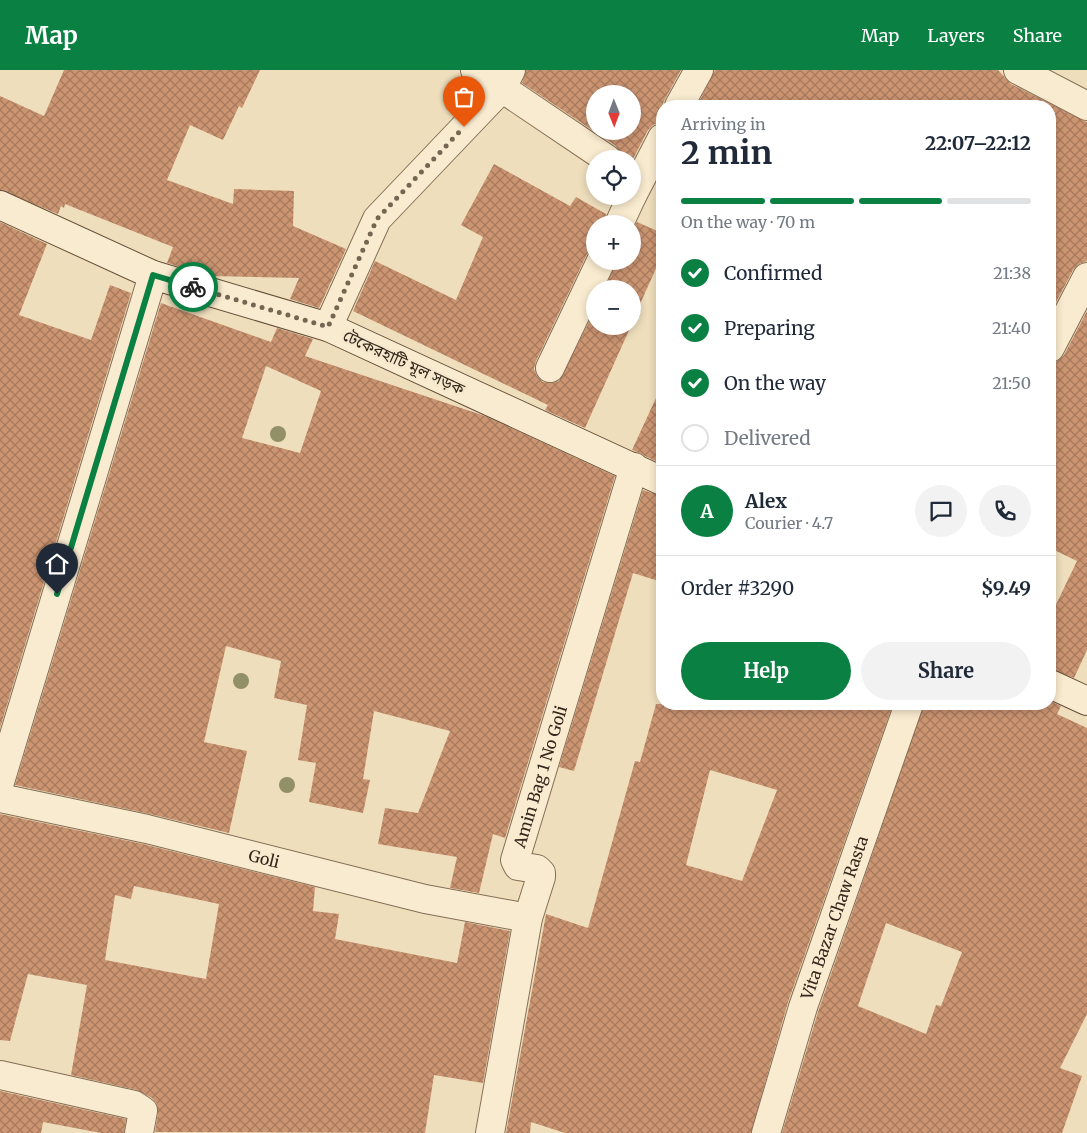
<!DOCTYPE html>
<html lang="en">
<head>
<meta charset="utf-8">
<style>
  :root { --surface:#fff; --page:#f2f2f3; --text:#1f2937; --muted:#747a83; --line:#e0e1e3; --accent:#0b8043 }
  body { margin:0; font-family:Merriweather,"Noto Sans Bengali",serif; background:var(--page); color:var(--text); height:100vh; display:flex; flex-direction:column; font-size:19px; white-space:nowrap }
  * { box-sizing:border-box; margin:0 }
  p { font-size:16px; color:var(--muted) }
  .icon { flex:none; width:28px; height:28px; fill:none; stroke:currentColor; stroke-width:2; stroke-linecap:round; stroke-linejoin:round }
  .map { position:relative; flex:1; overflow:hidden }
  .sheet { position:absolute; left:656px; top:30px; width:400px; height:610px; display:flex; flex-direction:column; background:var(--surface); border-radius:20px; box-shadow:0 2px 8px #0003 }
  .sheet>* { flex:none }
  .needle { width:32px; rotate:179deg }
  .buttons { position:absolute; left:586px; top:15px; display:grid; gap:10px }
  .buttons a { display:grid; place-items:center; width:55px; height:55px; border-radius:50%; background:var(--surface); box-shadow:0 2px 8px #0003; font-size:25px }
  .pin { position:absolute; display:grid; place-items:center; width:42px; height:42px; color:#fff; margin:-51px -21px; border-radius:50% 50% 50% 0; rotate:-45deg; box-shadow:0 0 5px #0007 }
  .pin .icon { rotate:45deg }
  .courier { position:absolute; display:grid; place-items:center; width:50px; height:50px; margin:-25px; border:4px solid #0b8043; border-radius:50%; background:#fff; color:#222; box-shadow:0 1px 6px #0007 }
  .summary em { font-style:normal; font-weight:700 }
  .summary div { display:flex; flex-direction:column-reverse }
  .summary { display:flex; align-items:center; justify-content:space-between; height:85px; padding:0 25px }
  h1 { font-size:32px; font-weight:700; line-height:38px }
  .bar { display:grid; grid-template-columns:repeat(4,1fr); gap:8px 5px; align-content:center; height:60px; padding:0 25px }
  .bar i { height:6px; border-radius:4px; background:var(--line) }
  .bar .active { background:var(--accent) }
  .bar p { grid-column:span 4 }
  .line { display:flex; align-items:center; gap:12px; padding:0 25px; border-top:1px solid var(--line) }
  .line div { flex:1 }
  .round { display:grid; place-items:center; flex:none; width:52px; height:52px; border-radius:26px; background:var(--page) }
  ol { padding:0 25px; list-style:none }
  li { display:flex; align-items:center; gap:15px; height:55px }
  li p { margin-inline-start:auto }
  li .icon { padding:5px; border-radius:50%; background:var(--accent); color:#fff; stroke-width:4 }
  li:last-child { color:var(--muted) }
  li i { width:28px; height:28px; border:2px solid var(--line); border-radius:50% }
  .cta { display:flex; gap:10px; margin-top:auto; padding:10px 25px }
  .cta a { flex:1; height:58px; border-radius:30px; background:var(--accent); color:#fff; font-size:20px; font-weight:700; line-height:58px; text-align:center }
  .cta a+a { background:var(--page); color:var(--text) }
  header { display:flex; align-items:center; gap:30px; box-sizing:border-box; height:70px; padding:0 25px; background:var(--accent); color:#fff }
  header strong { font-size:24px }
  nav { display:flex; gap:28px; margin-inline-start:auto; font-size:18px }
  .map>svg:first-child { display:block }
  .building { fill:url(#building-cross-hatch); fill-rule:evenodd }
  .lines { fill:none; stroke-linecap:round; stroke-linejoin:round }
  .street-casing { stroke:#856e56; stroke-width:30 }
  .secondary-casing { stroke:#664f39; stroke-width:30 }
  .street { stroke:#f9ebcf; stroke-width:28 }
  .secondary { stroke:#f9ebcf; stroke-width:28 }
  .tree { fill:#929067 }
  .done { stroke:#756653; stroke-width:5; stroke-dasharray:0 9 }
  .route { stroke:#0b8043; stroke-width:6 }
  .labels { text-anchor:middle; stroke-width:5; stroke-linejoin:round; paint-order:stroke }
  .street-label { font-size:16px; fill:#34261b; stroke:#f5e8cc }
</style>
</head>
<body>
<header>
<strong>Map</strong>
<nav><a>Map</a><a>Layers</a><a>Share</a></nav>
</header>
<div class="map">
<svg width="1087" height="1063" viewBox="0 0 1087 1063">
  <defs>
    <pattern id="building-cross-hatch" width="8" height="8" patternUnits="userSpaceOnUse" patternTransform="scale(1.25)"><rect width="8" height="8" fill="#cc9572"/><path d="M0 0l8 8M0 8l8-8" fill="none" stroke="#a6795d"/></pattern>
  </defs>
  <rect width="100%" height="100%" fill="#eedebc"/>
  <path class="building" d="M64,0H260L242,38L239,36L223,70L190,55L167,110L233,134L234,119L294,121L293,156L346,179L319,238L290,229L299,208L211,206L167,193L173,177L65,134L64,138L61,136L58,144L0,120V26L44,46Z
    M526,0H681L665,29L662,36V51L653,55L648,60L632,91V89L622,87L616,76L522,13ZM595,24H632V61H595Z
    M715,0H998L1011,14L1087,52V191L1079,194L1073,200L1050,244V36H697Z
    M494,94L570,136L576,127L606,144L604,154H595V177L587,184L536,291L534,299L537,306L543,312L552,313L559,311L595,240V256H631L585,358L545,340L548,335L353,241L375,191L456,230L483,167L461,155Z
    M0,152L47,174L19,245L91,270L110,215L131,223L0,658Z
    M637,152L662,163V185L632,252V219H605L616,191H632V161Z
    M161,233L271,272L277,258L313,269L305,286L485,346L615,406L505,768L493,764L479,823L450,818L457,787L378,774L385,738L418,743L450,661L374,641L363,709L370,710L363,743L309,732L316,693L298,690L307,635L274,628L281,591L226,576L204,672L247,681L229,763L150,744L15,715ZM266,296L321,321L300,383L242,368Z
    M1087,241V580L1074,608L1050,599V547L1077,491L1050,478V294L1058,291L1064,285Z
    M662,315V394L632,380Z
    M643,420L662,426V512L633,503L574,701L559,697Z
    M1050,631L1061,636L1057,644L1087,658V944L1060,998L1082,1006L1062,1063H782L818,942L924,634H1050ZM886,853L962,882L941,936L936,935L926,964L858,936Z
    M656,634H893L788,932L751,1063H565L531,1052L530,1063H506L546,844L588,858L635,691L640,692ZM710,700L777,720L742,811L686,795Z
    M0,744L143,774L315,817L313,841L339,844L335,869L457,893L465,852L510,861L483,1013L434,1005L425,1063L155,1062L158,1043L157,1034L152,1028L137,1020L71,1005L87,915L28,904L10,971L0,970ZM134,816L219,834L206,909L105,890L115,825L131,829Z
    M0,1021L126,1049L124,1063H101L43,1052L41,1063H0Z"/>
  <g class="lines">
    <g class="street-casing">
      <g id="street">
        <path d="M475,0L607,89"/>
        <path d="M1018,0L1087,36"/>
        <path d="M679,36L699,0"/>
        <path d="M632,126L662,68"/>
        <path d="M619,154L632,126"/>
        <path d="M328,257L377,149L502,18L511,0"/>
        <path d="M1050,278L1087,207"/>
        <path d="M550,298L601,191"/>
        <path d="M0,712L153,205"/>
        <path id="s1" d="M0,728L147,759L425,829L528,848"/>
        <path d="M0,1005L134,1035L143,1041L139,1063"/>
        <path id="s2" d="M490,1063L528,848L541,807V803L537,799L518,796L515,790L634,397"/>
        <path id="s3" d="M766,1063L803,937L909,634"/>
      </g>
    </g>
    <g class="secondary-casing">
      <path id="secondary" d="M0,135L153,205L328,257L662,411
        M1050,614L1087,631"/>
    </g>
    <use href="#street" class="street"/>
    <use href="#secondary" class="secondary"/>
  </g>
  <g class="tree">
    <circle cx="278" cy="364" r="8"/>
    <circle cx="241" cy="611" r="8"/>
    <circle cx="287" cy="715" r="8"/>
  </g>
  <g class="lines">
    <path class="done" d="M193,217L328,257L377,149L464,57"/>
    <path class="route" d="M57,524L153,205L193,217"/>
  </g>
  <g class="labels">
    <g class="street-label">
      <text transform="translate(404 292) rotate(25)" y="6">টেকেরহাটি মূল সড়ক</text>
      <text dy="6" stroke="none"><textPath href="#s2" startOffset="384">Amin Bag 1 No Goli</textPath></text>
      <text dy="6" stroke="none"><textPath href="#s1" startOffset="271">Goli</textPath></text>
      <text dy="6" stroke="none"><textPath href="#s3" startOffset="226">Vita Bazar Chaw Rasta</textPath></text>
    </g>
  </g>
</svg>
<div class="buttons">
<a><svg class="needle" viewBox="-14 -14 28 28"><path d="M0-13l5 13h-10z" fill="#e53935"/><path d="M0 13l5-13h-10z" fill="#747a83"/></svg></a>
<a><svg class="icon" aria-label="locate" viewBox="0 0 24 24"><circle cx="12" cy="12" r="6"/><path d="M12 2v4M12 18v4M2 12h4M18 12h4"/></svg></a>
<a>+</a>
<a>−</a>
</div>
<div class="pin" style="left:464px;top:57px;background:#ea580c"><svg class="icon" aria-label="bag" viewBox="0 0 24 24"><path d="M5 8h14l-1 12H6zM9 8a3 3 0 0 1 6 0"/></svg></div>
<div class="pin" style="left:57px;top:524px;background:#1f2937"><svg class="icon" aria-label="home" viewBox="0 0 24 24"><path d="M3 11l9-7 9 7M6 9v11h12V9"/></svg></div>
<div class="courier" style="left:193px;top:217px"><svg class="icon" aria-label="bike" viewBox="0 0 24 24"><circle cx="6" cy="16" r="4"/><circle cx="18" cy="16" r="4"/><path d="M6 16l4-8h5l3 8M10 8l3 8H6M13 5h3"/></svg></div>
<section class="sheet">
<div class="summary"><div><h1>2 min</h1><p>Arriving in</p></div><em>22:07–22:12</em></div>
<div class="bar"><i class="active"></i><i class="active"></i><i class="active"></i><i></i><p>On the way · 70 m</p></div>
<ol>
<li><svg class="icon" aria-label="check" viewBox="0 0 24 24"><path d="M5 12l5 5 9-10"/></svg>Confirmed<p>21:38</p></li>
<li><svg class="icon" aria-label="check" viewBox="0 0 24 24"><path d="M5 12l5 5 9-10"/></svg>Preparing<p>21:40</p></li>
<li><svg class="icon" aria-label="check" viewBox="0 0 24 24"><path d="M5 12l5 5 9-10"/></svg>On the way<p>21:50</p></li>
<li><i></i>Delivered</li>
</ol>
<div class="line" style="height:90px"><b class="round" style="background:var(--accent);color:#fff">A</b><div><b>Alex</b><p>Courier · 4.7</p></div><a class="round"><svg class="icon" aria-label="chat" viewBox="0 0 24 24"><path d="M4 5h16v11H9l-5 4z"/></svg></a><a class="round"><svg class="icon" aria-label="phone" viewBox="0 0 24 24"><path d="M5 4h4l2 5-3 2q2 4 5 5l2-3 5 2v4C11 20 4 13 5 4z"/></svg></a></div>
<div class="line" style="height:65px"><div>Order #3290</div><b>$9.49</b></div>
<div class="cta"><a>Help</a><a>Share</a></div>
</section>
</div>
</body>
</html>
